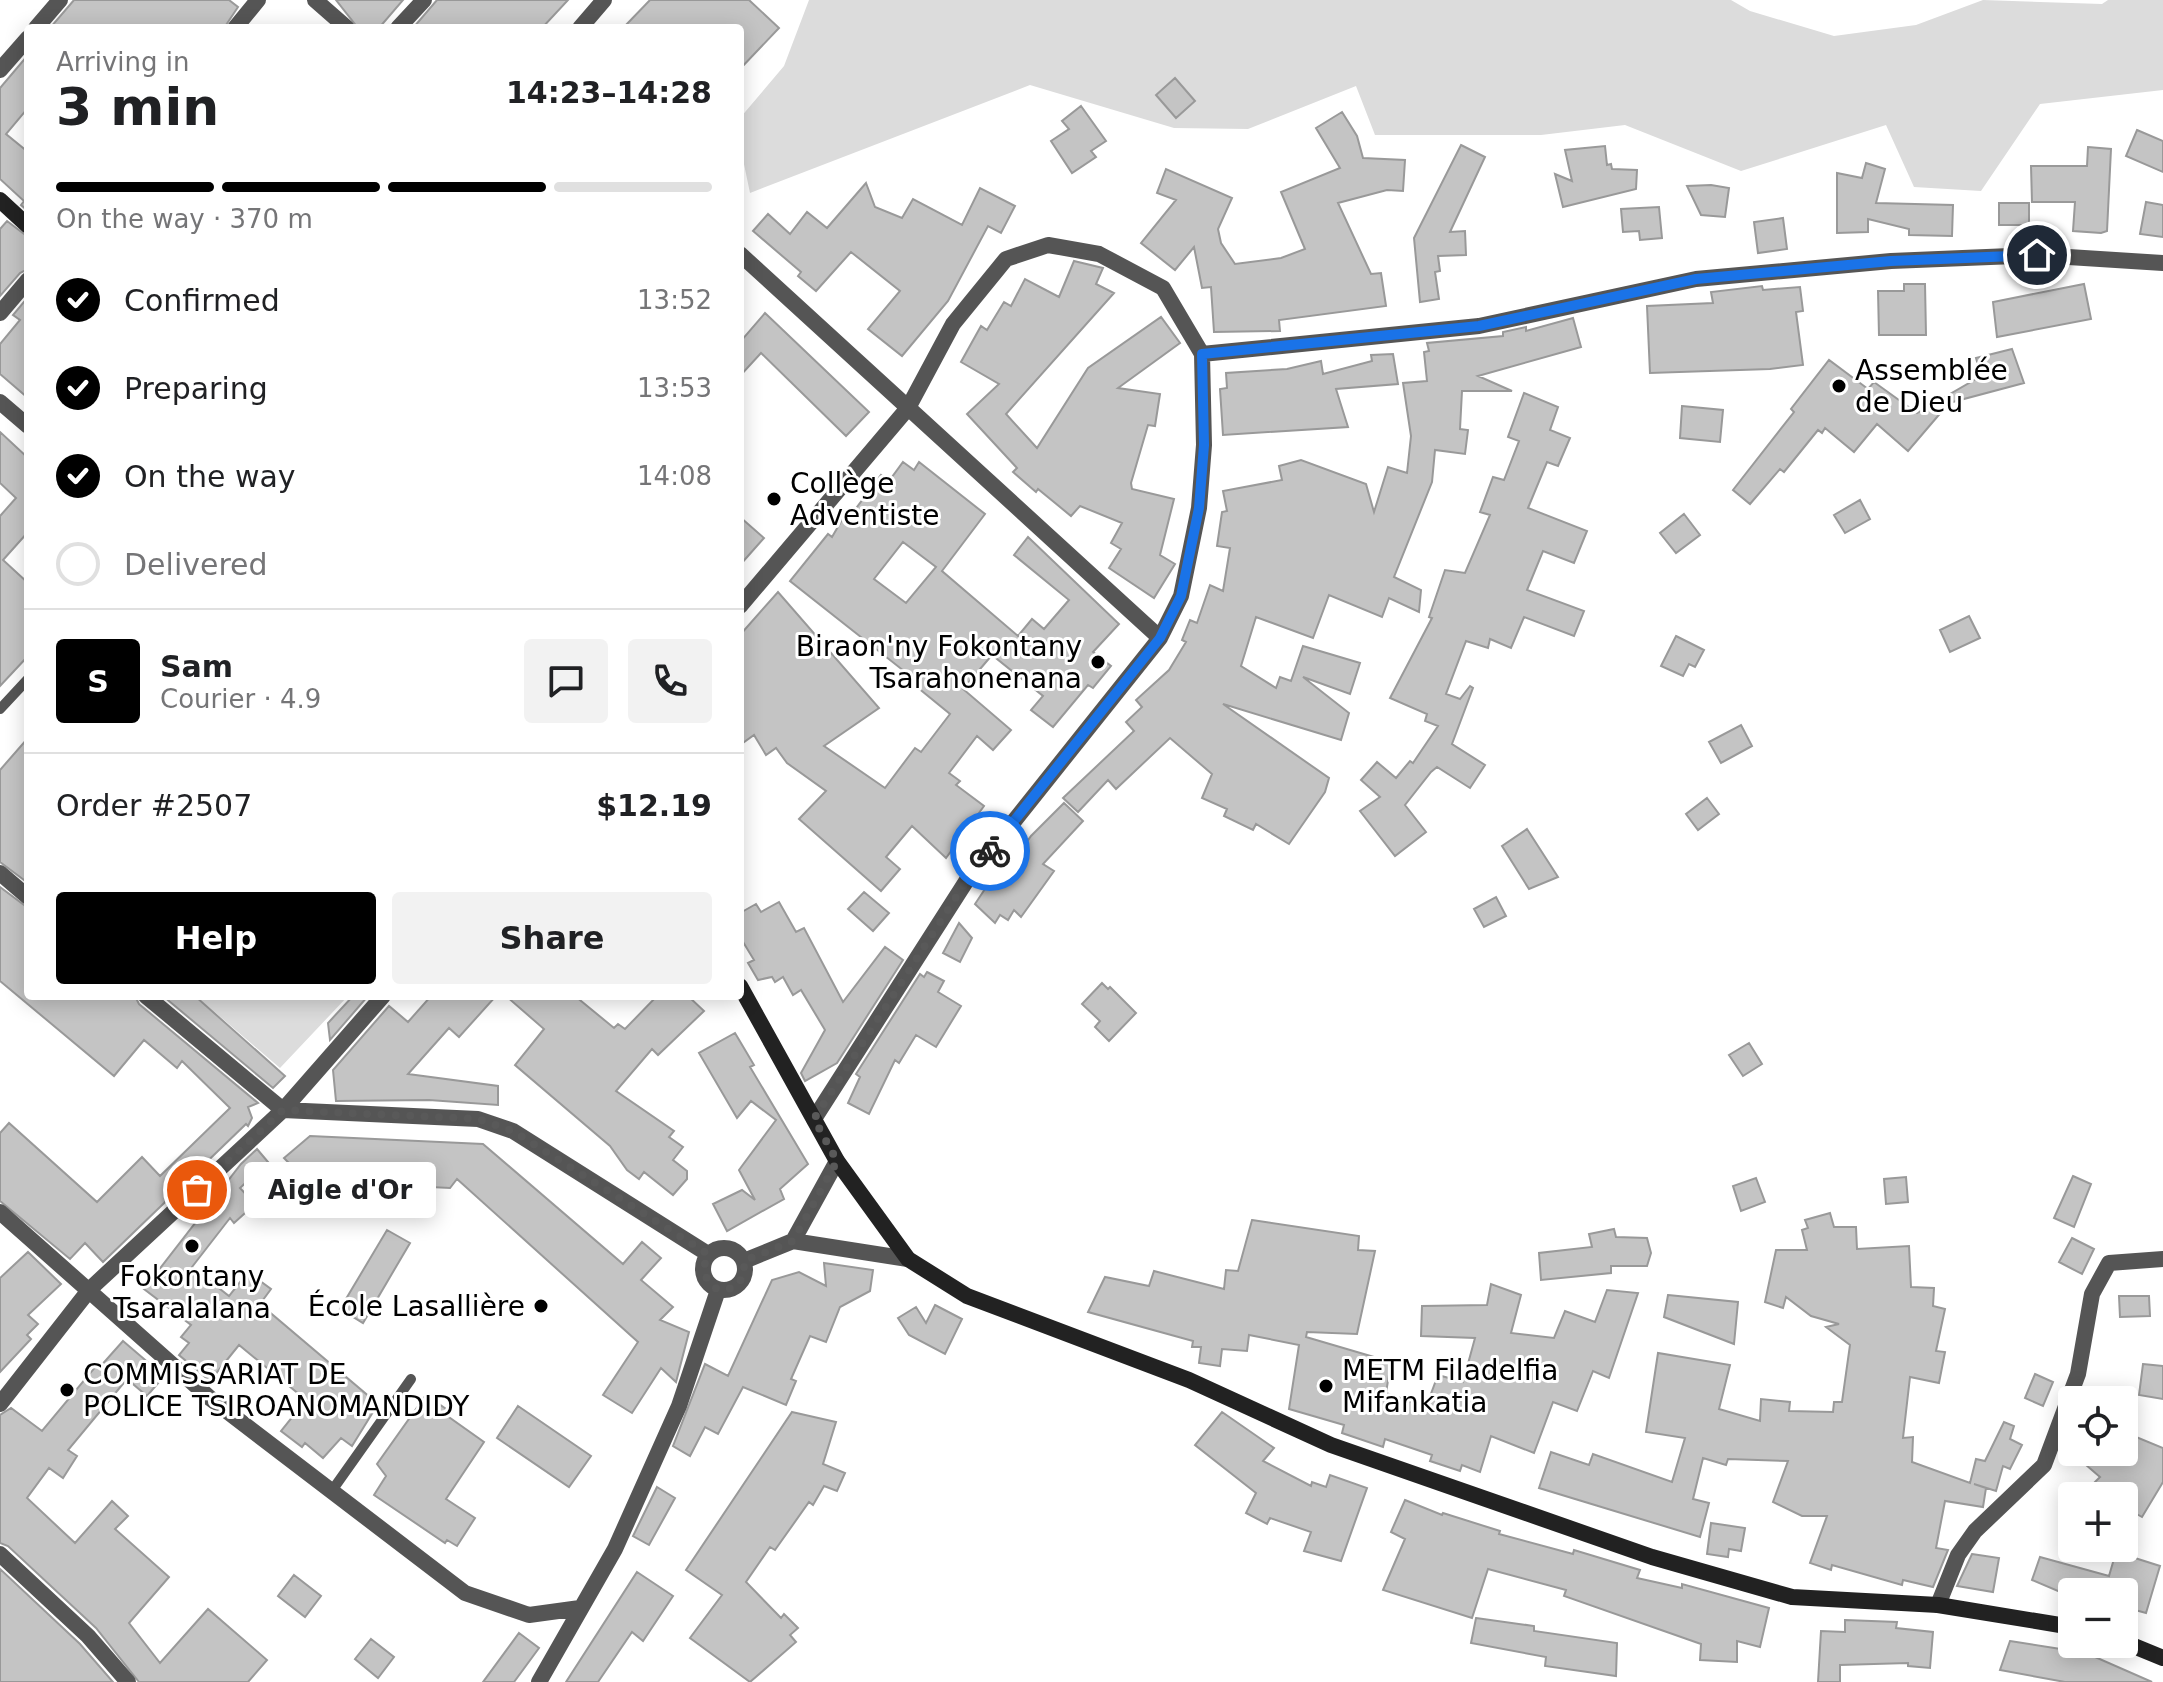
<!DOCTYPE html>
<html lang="en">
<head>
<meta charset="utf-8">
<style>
  :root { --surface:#fff; --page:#f2f2f2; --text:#202124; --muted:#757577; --line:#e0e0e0; --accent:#000 }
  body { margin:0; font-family:"DejaVu Sans",sans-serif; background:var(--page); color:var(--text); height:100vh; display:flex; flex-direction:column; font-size:30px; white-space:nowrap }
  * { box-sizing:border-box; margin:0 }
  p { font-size:26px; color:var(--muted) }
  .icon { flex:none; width:44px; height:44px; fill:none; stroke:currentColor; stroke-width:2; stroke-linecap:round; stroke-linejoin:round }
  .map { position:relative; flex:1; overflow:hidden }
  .drawer { position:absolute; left:24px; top:24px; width:720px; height:976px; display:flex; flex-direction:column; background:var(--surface); border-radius:8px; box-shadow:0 4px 20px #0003 }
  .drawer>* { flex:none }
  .controls { position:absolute; left:2058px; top:1386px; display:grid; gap:16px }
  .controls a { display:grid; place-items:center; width:80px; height:80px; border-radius:8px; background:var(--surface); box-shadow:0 4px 20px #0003; font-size:40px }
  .pin { position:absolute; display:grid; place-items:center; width:68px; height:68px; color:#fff; margin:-34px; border:4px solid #fff; border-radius:50%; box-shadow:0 2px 8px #0007 }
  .courier { position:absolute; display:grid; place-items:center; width:80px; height:80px; margin:-40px; border:6px solid #1a73e8; border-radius:50%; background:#fff; color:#222; box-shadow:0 2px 10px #0007 }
  .bubble { position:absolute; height:56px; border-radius:8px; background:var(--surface); box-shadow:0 4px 20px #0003; font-size:26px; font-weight:700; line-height:56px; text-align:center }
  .head em { font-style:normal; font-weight:700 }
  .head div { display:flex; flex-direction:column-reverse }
  .head { display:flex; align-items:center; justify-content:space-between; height:136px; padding:0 32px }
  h1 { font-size:52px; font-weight:700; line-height:60px }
  .bar { display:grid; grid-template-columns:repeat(4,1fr); gap:12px 8px; align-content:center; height:96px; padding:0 32px }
  .bar i { height:10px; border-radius:6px; background:var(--line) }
  .bar .current { background:var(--accent) }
  .bar p { grid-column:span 4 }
  .line { display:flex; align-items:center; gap:20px; padding:0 32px; border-top:2px solid var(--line) }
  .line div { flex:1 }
  .round { display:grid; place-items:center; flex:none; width:84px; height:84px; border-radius:8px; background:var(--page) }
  ol { padding:0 32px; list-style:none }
  li { display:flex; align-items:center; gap:24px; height:88px }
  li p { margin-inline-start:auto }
  li .icon { padding:8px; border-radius:50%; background:var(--accent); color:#fff; stroke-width:4 }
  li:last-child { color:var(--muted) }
  li i { width:44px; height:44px; border:4px solid var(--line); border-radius:50% }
  .button { display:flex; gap:16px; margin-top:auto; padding:16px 32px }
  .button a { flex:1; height:92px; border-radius:8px; background:var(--accent); color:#fff; font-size:32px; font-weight:700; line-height:92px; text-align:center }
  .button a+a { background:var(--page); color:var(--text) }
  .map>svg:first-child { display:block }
  .green { fill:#dcdcdc }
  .building { fill:#c4c4c4; stroke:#999; stroke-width:2; fill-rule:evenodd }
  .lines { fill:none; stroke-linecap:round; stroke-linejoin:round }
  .lane { stroke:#555; stroke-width:10 }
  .street { stroke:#555; stroke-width:16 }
  .secondary { stroke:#222; stroke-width:16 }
  .done { stroke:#595959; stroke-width:8; stroke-dasharray:0 14.4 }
  .route { stroke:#1a73e8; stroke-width:10 }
  .poi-dot { fill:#000; stroke:#fff; stroke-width:3 }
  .labels { text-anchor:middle; stroke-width:6; stroke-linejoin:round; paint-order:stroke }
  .poi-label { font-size:28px; fill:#000; stroke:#fff; text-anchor:start }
</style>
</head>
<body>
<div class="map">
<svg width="2163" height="1682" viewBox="0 0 2163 1682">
  <rect width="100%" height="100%" fill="#fff"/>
  <path class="green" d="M809,0H1731L1750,11L1834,36L1916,25L1983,0L2102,4L2108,0H2163V90L2040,104L1981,191L1914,187L1886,125L1741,171L1625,125L1541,135H1375L1356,86L1248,129L1174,128L1030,85L750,193L740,145V118L784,66Z
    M196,996H348L280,1068Z"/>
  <path class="building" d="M74,0H229L238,7L224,28H50Z
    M336,0H403L379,28H358Z
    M437,0H568L542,28H413Z
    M650,0H749L779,28L740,69V28H623Z
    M28,55V108L6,134L28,152V211L21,205L24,201L0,179V88Z
    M1175,78L1195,101L1176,118L1156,95Z
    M1081,106L1106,141L1091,151L1096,157L1072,173L1051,141L1069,129L1062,121Z
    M1342,112L1357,136L1363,158L1405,160L1403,191L1387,190L1338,203L1371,274L1381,273L1386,306L1279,320L1280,331L1214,332L1211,287L1202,288L1194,247L1175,270L1141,243L1176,200L1157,193L1166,169L1232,198L1218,229L1221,243L1235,264L1281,258L1305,249L1281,192L1340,168L1316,128Z
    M2137,130L2163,141V172L2126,156Z
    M1461,145L1485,157L1450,232L1465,231L1466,255L1438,256L1440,271L1435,272L1439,299L1420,302L1414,238Z
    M1605,146L1607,165L1611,164L1612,169L1637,170L1636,189L1563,207L1555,174L1572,181L1565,150Z
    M2088,147L2111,149L2107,231L2101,233L2073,231L2075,202H2032L2031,166H2087Z
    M1866,163L1885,169L1876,203L1953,205L1952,236L1909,235V229L1868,219V232L1837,233V173L1862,178Z
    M866,183L875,207L902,218L913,199L962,225L980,188L1015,206L1001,233L988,226L948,301L902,356L868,329L900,291L851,252L816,291L798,276L801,272L753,231L768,214L790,234L807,212L827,228Z
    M1711,185L1729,188L1725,217L1701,215L1687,186Z
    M2146,202L2163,205V237L2140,234Z
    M1999,203H2029V225H1999Z
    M1659,207L1662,238L1640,240L1639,231L1623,232L1621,209Z
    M1783,218L1787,249L1758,253L1754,222Z
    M7,221L28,237V269L20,273L0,296V229Z
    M1074,261L1103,268L1096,284L1114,293L1006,414L1037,448L1088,368L1161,317L1180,343L1118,388L1160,394L1155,426L1148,425L1131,483L1132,489L1174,499L1160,555L1175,564L1154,598L1109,568L1121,549L1111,543L1122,523L1080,506L1071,516L1038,489L1036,492L1013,472L1017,468L967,414L999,384L961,362L981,326L987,330L1004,302L1011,306L1025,279L1059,297Z
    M1904,284H1925L1926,335H1879L1878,291H1904Z
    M2084,284L2091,319L1997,337L1993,302Z
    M1762,286L1763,290L1800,287L1803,311L1796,312L1803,365L1770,369L1650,373L1647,306L1713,303L1711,292Z
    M28,297V398L0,374V344L20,320L13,315Z
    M765,313L869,412L846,436L761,353L740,376V342Z
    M1573,318L1581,347L1478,376L1512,391H1462L1460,429L1468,430L1465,454L1435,450L1432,482L1394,577L1421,590L1419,612L1389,598L1382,617L1329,595L1313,638L1256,617L1241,666L1276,688L1280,677L1291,681L1303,646L1360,663L1350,694L1303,677L1349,713L1341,740L1223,704L1329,778L1325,792L1289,844L1256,824L1253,830L1224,816L1227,809L1202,798L1212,774L1170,738L1116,789L1108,780L1078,812L1063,798L1134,731L1126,722L1142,707L1136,700L1169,670L1186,642L1182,640L1190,620L1197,623L1210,585L1223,591L1230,548L1217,546L1222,512L1227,511L1223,491L1282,480L1279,466L1301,460L1366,484L1374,512L1388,467L1407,473L1411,436L1403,383L1427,381L1424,352L1429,351L1427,343L1503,336V332L1526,327V331Z
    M2012,349L2024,383L1949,403L1908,451L1877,424L1854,452L1825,428L1822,433L1818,430L1784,472L1780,469L1750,504L1733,490L1794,412L1791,409L1829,360L1868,389L1874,382L1917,413L1981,376L1976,358Z
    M1393,354L1398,384L1336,389L1348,427L1223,435L1220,389L1227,388L1226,373L1287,369L1321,361L1323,374L1372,361L1371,355Z
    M1524,393L1558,407L1550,430L1570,438L1558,466L1547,462L1528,508L1587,531L1574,563L1543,551L1527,590L1584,611L1574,636L1524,617L1511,648L1490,639L1488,648L1466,641L1446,694L1460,699L1470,686L1473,688L1452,744L1485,765L1470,788L1437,767L1431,772L1405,805L1426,832L1395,856L1360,811L1380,797L1361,780L1377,762L1396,778L1410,761L1413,763L1438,726L1425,721L1427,714L1390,698L1432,618L1429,617L1445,570L1465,573L1490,515L1480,512L1493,477L1504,480L1519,441L1508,437Z
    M1682,406L1723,410L1720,442L1680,438Z
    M0,432L28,458V532L3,560L28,583V656L0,686V516L16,498L0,483Z
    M903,462L914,470L919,462L985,514L942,571L1018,636L1032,619L1044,629L1069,600L1014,555L1028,537L1119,624L1093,652L1111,666L1093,688L1088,685L1053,727L1031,710L1043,696L992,655L963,689L1011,730L993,750L977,736L949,773L960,781L956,785L984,806L946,858L912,826L886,857L900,869L881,891L799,819L826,791L787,763L776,748L766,755L754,735L740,745V635L778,592L879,708L824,746L885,788L915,748L921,752L950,714L901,674L904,671L790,581L828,534L832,537L846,513L851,515L881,475L889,481ZM903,542L936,567L906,603L874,579Z
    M1860,500L1870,519L1845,533L1834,515Z
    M1684,514L1700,535L1676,553L1660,533Z
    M740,517L764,538L740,565Z
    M1969,616L1980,638L1950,652L1940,630Z
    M1676,636L1704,650L1695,667L1689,664L1683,676L1661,666Z
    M1741,725L1752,746L1721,763L1709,742Z
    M28,738V883L0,862V770Z
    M1707,798L1719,814L1698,830L1686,814Z
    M1064,803L1083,821L1043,864L1054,871L1021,917L1014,910L1008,920L1000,915L995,923L975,904L993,877L999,881L1031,836Z
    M1527,829L1558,877L1529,889L1502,846Z
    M0,887L28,908V996H135L139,1004L258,1103L248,1107L252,1118L248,1126L246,1124L103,1262L85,1243L70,1259L0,1201V1133L9,1123L97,1202L142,1157L160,1176L230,1108L182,1061L177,1068L144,1040L114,1076L0,981Z
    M864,892L889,913L873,931L848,909Z
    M1496,897L1506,916L1484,927L1474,909Z
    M779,902L796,932L804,928L843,1002L885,947L903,960L837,1063L805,1081L801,1073L825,1030L801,990L793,995L783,977L775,982L772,977L758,980L748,963L754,960L740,937V913L756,904L761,912Z
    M959,923L972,938L960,962L943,953Z
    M927,972L944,981L938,992L961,1006L936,1047L916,1035L899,1063L895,1060L869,1114L848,1103L860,1077L856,1074L920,974L924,977Z
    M1102,983L1108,989L1110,987L1136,1013L1109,1041L1095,1027L1100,1021L1082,1004Z
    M163,996H195L285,1076L273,1088Z
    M353,996H368L330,1040L328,1023Z
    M431,996H496L459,1037L449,1028L408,1074L498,1086V1105L429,1100L336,1101L333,1070L389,1006L408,1022Z
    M506,996H575L614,1028L618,1024L625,1029L657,996H688L704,1011L658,1055L652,1049L616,1091L674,1131L669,1137L683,1147L673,1160L687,1171V1179L673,1195L644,1172L639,1179L627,1170L610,1146L515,1065L544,1029Z
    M735,1033L754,1065L750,1067L808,1164L780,1189L784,1199L727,1231L713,1204L742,1190L755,1200L739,1170L776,1120L751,1101L737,1118L699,1053Z
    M1749,1043L1762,1064L1743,1076L1729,1055Z
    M310,1136L483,1144L623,1264L642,1242L661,1258L641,1280L673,1307L660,1320L689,1332L676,1382L661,1368L632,1413L603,1395L638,1342L457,1179L450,1188L329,1182L317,1192L284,1158Z
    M257,1149L268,1162L240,1188L255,1204L234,1223L230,1218L192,1267L229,1296L248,1272L271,1289L260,1304L378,1404L352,1446L341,1438L323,1458L305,1443L302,1447L281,1431L306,1400L239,1345L210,1381L179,1355L189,1343L181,1337L191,1325L144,1289L241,1164Z
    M2073,1176L2091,1184L2074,1227L2054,1218Z
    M1906,1177L1908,1202L1886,1204L1884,1179Z
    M1756,1178L1765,1202L1741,1211L1733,1186Z
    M1830,1213L1834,1227H1856L1857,1249L1909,1246L1911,1287L1934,1288L1933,1306L1945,1309L1936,1351L1945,1352L1939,1383L1910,1377L1903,1438L1913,1437L1912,1462L1970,1483L1976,1459L1985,1461L2004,1422L2014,1426L2010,1439L2022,1445L2010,1469L2003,1466L1996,1491L1974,1484L1986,1488L1983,1507L1945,1501L1936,1548L1948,1550L1933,1587L1903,1580L1902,1585L1832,1565L1831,1570L1810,1563L1827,1516H1802L1773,1502L1788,1461L1728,1459L1726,1465L1703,1458L1693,1499L1709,1503L1700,1537L1539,1488L1551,1452L1589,1465L1593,1454L1672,1482L1685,1438L1646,1432L1658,1353L1730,1365L1719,1409L1760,1421L1761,1399L1790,1402L1789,1411L1833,1412L1834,1402H1842L1850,1345L1826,1327L1839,1324L1811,1316L1786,1297L1783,1308L1765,1302L1776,1250H1807L1802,1230L1808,1228L1805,1220Z
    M1252,1220L1359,1236L1358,1250L1375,1251L1357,1334L1307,1332L1306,1337L1391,1362L1386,1393L1426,1407L1438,1375L1463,1382L1475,1338L1421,1336L1422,1306L1487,1305L1491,1284L1521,1295L1511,1333L1554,1338L1565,1311L1595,1322L1607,1290L1638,1293L1609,1378L1593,1371L1577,1411L1553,1402L1534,1453L1491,1436L1480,1472L1462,1465L1460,1471L1430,1461L1432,1455L1385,1439L1383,1447L1342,1433L1344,1425L1289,1409L1299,1345L1249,1335L1247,1351L1222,1349L1220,1366L1199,1363L1201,1347H1192L1193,1341L1088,1312L1105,1277L1149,1286L1154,1271L1224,1289L1226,1270L1238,1271Z
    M1614,1229L1616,1237L1647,1238L1651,1253L1647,1266H1611V1273L1541,1280L1539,1253L1592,1247L1589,1234Z
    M387,1230L410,1243L363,1323L340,1309Z
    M2072,1238L2094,1249L2082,1274L2059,1262Z
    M28,1252L61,1284L28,1315L38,1324L27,1335L31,1339L0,1372V1278Z
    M824,1263L873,1270L870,1291L840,1307L826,1342L810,1336L791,1379L796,1381L786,1405L743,1387L718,1434L705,1427L690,1456L673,1446L705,1364L728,1376L772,1280L799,1272L826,1286Z
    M1668,1295L1738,1302L1734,1344L1664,1317Z
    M2119,1296H2149L2150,1316L2120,1317Z
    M935,1305L962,1319L945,1354L909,1335L898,1318L916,1307L926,1323Z
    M123,1341L164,1376L147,1396L127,1379L68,1450L77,1456L63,1478L49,1468L27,1498L75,1543L112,1501L128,1516L115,1529L169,1577L129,1623L160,1663L208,1609L267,1660L248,1682H139L96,1628L8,1546L0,1543V1415L11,1408L42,1431L96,1366L99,1368Z
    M2143,1364L2163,1366V1399L2139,1395Z
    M2035,1374L2053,1382L2043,1406L2025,1398Z
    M426,1395L449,1411L446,1415L484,1442L446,1499L475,1518L457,1546L447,1540L445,1543L374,1495L386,1476L377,1464Z
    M518,1406L591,1456L569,1487L497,1438Z
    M792,1412L836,1422L823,1464L845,1473L837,1491L824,1486L813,1505L809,1502L775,1550L770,1547L746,1582L781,1618L784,1614L798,1628L790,1635L796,1642L750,1682L690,1638L722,1595L686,1570Z
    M1222,1412L1274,1448L1263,1461L1311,1486L1312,1482L1326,1487L1330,1475L1367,1488L1341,1561L1304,1551L1311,1532L1270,1518L1267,1524L1246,1513L1256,1493L1195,1445Z
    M2124,1432L2163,1448V1482L2142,1517L2124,1507V1496H2103L2092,1485L2100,1477L2071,1452H2124Z
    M657,1487L675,1498L649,1545L633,1536Z
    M1405,1500L1442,1515L1443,1513L1500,1531L1499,1534L1573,1554L1574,1550L1640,1570L1637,1578L1682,1588V1584L1769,1608L1760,1647L1737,1641V1662L1700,1660L1701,1644L1564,1596L1566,1590L1488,1569L1472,1618L1383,1590L1405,1539L1391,1532Z
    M1711,1523L1745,1528L1741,1551L1729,1549L1728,1557L1707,1554Z
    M2116,1552L2160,1566L2146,1613L2124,1607V1592H2072V1597L2032,1580L2040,1557L2109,1576Z
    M1972,1554L1999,1558L1993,1592L1957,1586Z
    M0,1569L80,1644L113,1682H0Z
    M637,1572L673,1596L643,1641L632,1632L598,1682H566Z
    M294,1575L321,1596L305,1617L278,1596Z
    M1476,1618L1534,1626V1631L1617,1643L1616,1676L1545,1666L1546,1657L1471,1643Z
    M1845,1620L1897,1622L1896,1628L1933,1632L1930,1668L1908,1666V1663L1840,1665V1682H1818L1821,1631L1845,1632Z
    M519,1633L539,1648L514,1682H483Z
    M371,1639L394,1657L378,1678L355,1659Z
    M2010,1641L2086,1653L2152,1682H2065L2000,1670Z"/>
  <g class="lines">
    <path class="lane" d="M0,709L28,679
      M331,1492L411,1379"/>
    <path class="street" d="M315,0L347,28
      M36,28L60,0
      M235,28L258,0
      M398,28L424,0
      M580,28L604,0
      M0,70L28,38
      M740,254L1160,638L967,880L814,1119
      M0,313L28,280
      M1202,354L1479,326L1696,279L1891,261L2037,255L2163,263
      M0,402L28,426
      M740,606L908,408L953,324L1006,259L1048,245L1099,254L1163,288L1202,354L1204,445L1199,508L1181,596L1160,638
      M0,873L28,897
      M146,996L283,1110L478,1119L513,1131L708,1254
      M0,1212L211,1399L465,1593L529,1615L580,1608
      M793,1241L837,1161
      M703 1269a21 21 0 1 1 42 0a21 21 0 1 1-42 0Z
      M744,1261L793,1241L908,1259
      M0,1404L90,1289L283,1110L383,996
      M0,1554L88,1636L128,1682
      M1938,1605L1958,1555L1975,1531L2044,1465L2078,1374L2092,1294L2109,1263L2163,1259
      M539,1682L615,1549L679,1406L718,1290"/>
    <path class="secondary" d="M0,200L28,226
      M740,986L837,1161L908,1259L967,1296L1189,1380L1331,1445L1652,1557L1792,1597L1938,1605L2072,1627
      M2124,1642L2163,1658"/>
  </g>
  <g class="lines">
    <path class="done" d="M197,1190L283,1110L478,1119L513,1131L708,1254C701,1271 704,1279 718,1290L734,1288L744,1276V1261L793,1241L837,1161L814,1119L967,880L990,851"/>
    <path class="route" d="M990,851L1160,638L1181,596L1199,508L1204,445L1202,354L1479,326L1696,279L1891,261L2037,255"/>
  </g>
  <g class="poi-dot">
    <circle cx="1839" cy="386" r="8"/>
    <circle cx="774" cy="499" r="8"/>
    <circle cx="1098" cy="662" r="8"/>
    <circle cx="192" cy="1246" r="8"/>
    <circle cx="541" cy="1306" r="8"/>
    <circle cx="1326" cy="1386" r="8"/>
    <circle cx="67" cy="1390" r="8"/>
  </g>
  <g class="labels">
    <g class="poi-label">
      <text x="1855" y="380">Assemblée<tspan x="1855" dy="32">de Dieu</tspan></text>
      <text x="790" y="493">Collège<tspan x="790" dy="32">Adventiste</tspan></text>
      <text x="1082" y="656" text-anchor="end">Biraon'ny Fokontany<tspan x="1082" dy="32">Tsarahonenana</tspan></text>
      <text x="192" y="1286" text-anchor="middle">Fokontany<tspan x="192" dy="32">Tsaralalana</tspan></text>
      <text x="525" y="1316" text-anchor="end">École Lasallière</text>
      <text x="1342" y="1380">METM Filadelfia<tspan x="1342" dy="32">Mifankatia</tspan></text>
      <text x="83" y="1384">COMMISSARIAT DE<tspan x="83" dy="32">POLICE TSIROANOMANDIDY</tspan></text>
    </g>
  </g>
</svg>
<div class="controls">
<a><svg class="icon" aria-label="locate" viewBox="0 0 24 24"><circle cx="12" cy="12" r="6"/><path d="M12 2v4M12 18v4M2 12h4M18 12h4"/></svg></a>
<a>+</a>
<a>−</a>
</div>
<div class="pin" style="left:197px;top:1190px;background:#ea580c"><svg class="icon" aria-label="bag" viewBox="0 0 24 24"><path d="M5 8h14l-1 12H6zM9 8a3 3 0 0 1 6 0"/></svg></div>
<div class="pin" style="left:2037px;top:255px;background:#1f2937"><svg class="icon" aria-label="home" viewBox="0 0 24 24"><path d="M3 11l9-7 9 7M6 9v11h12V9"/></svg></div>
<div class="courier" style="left:990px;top:851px"><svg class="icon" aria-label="bike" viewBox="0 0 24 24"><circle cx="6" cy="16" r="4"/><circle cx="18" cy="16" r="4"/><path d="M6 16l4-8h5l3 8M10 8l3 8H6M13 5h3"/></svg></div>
<div class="bubble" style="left:244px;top:1162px;width:192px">Aigle d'Or</div>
<section class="drawer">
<div class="head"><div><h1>3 min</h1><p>Arriving in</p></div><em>14:23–14:28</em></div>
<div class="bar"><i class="current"></i><i class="current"></i><i class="current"></i><i></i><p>On the way · 370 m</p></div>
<ol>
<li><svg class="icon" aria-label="check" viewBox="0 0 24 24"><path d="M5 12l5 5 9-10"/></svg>Confirmed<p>13:52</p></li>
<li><svg class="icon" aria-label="check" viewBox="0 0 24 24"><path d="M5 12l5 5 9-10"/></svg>Preparing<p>13:53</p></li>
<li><svg class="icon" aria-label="check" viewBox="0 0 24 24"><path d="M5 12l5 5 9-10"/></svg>On the way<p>14:08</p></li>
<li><i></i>Delivered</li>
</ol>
<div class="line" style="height:144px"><b class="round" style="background:var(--accent);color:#fff">S</b><div><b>Sam</b><p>Courier · 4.9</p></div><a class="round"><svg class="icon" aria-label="chat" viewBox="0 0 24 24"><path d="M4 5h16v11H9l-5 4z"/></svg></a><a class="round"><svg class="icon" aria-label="phone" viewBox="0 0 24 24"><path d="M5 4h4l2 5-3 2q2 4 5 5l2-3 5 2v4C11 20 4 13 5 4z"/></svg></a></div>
<div class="line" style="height:104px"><div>Order #2507</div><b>$12.19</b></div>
<div class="button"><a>Help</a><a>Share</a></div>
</section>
</div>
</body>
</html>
